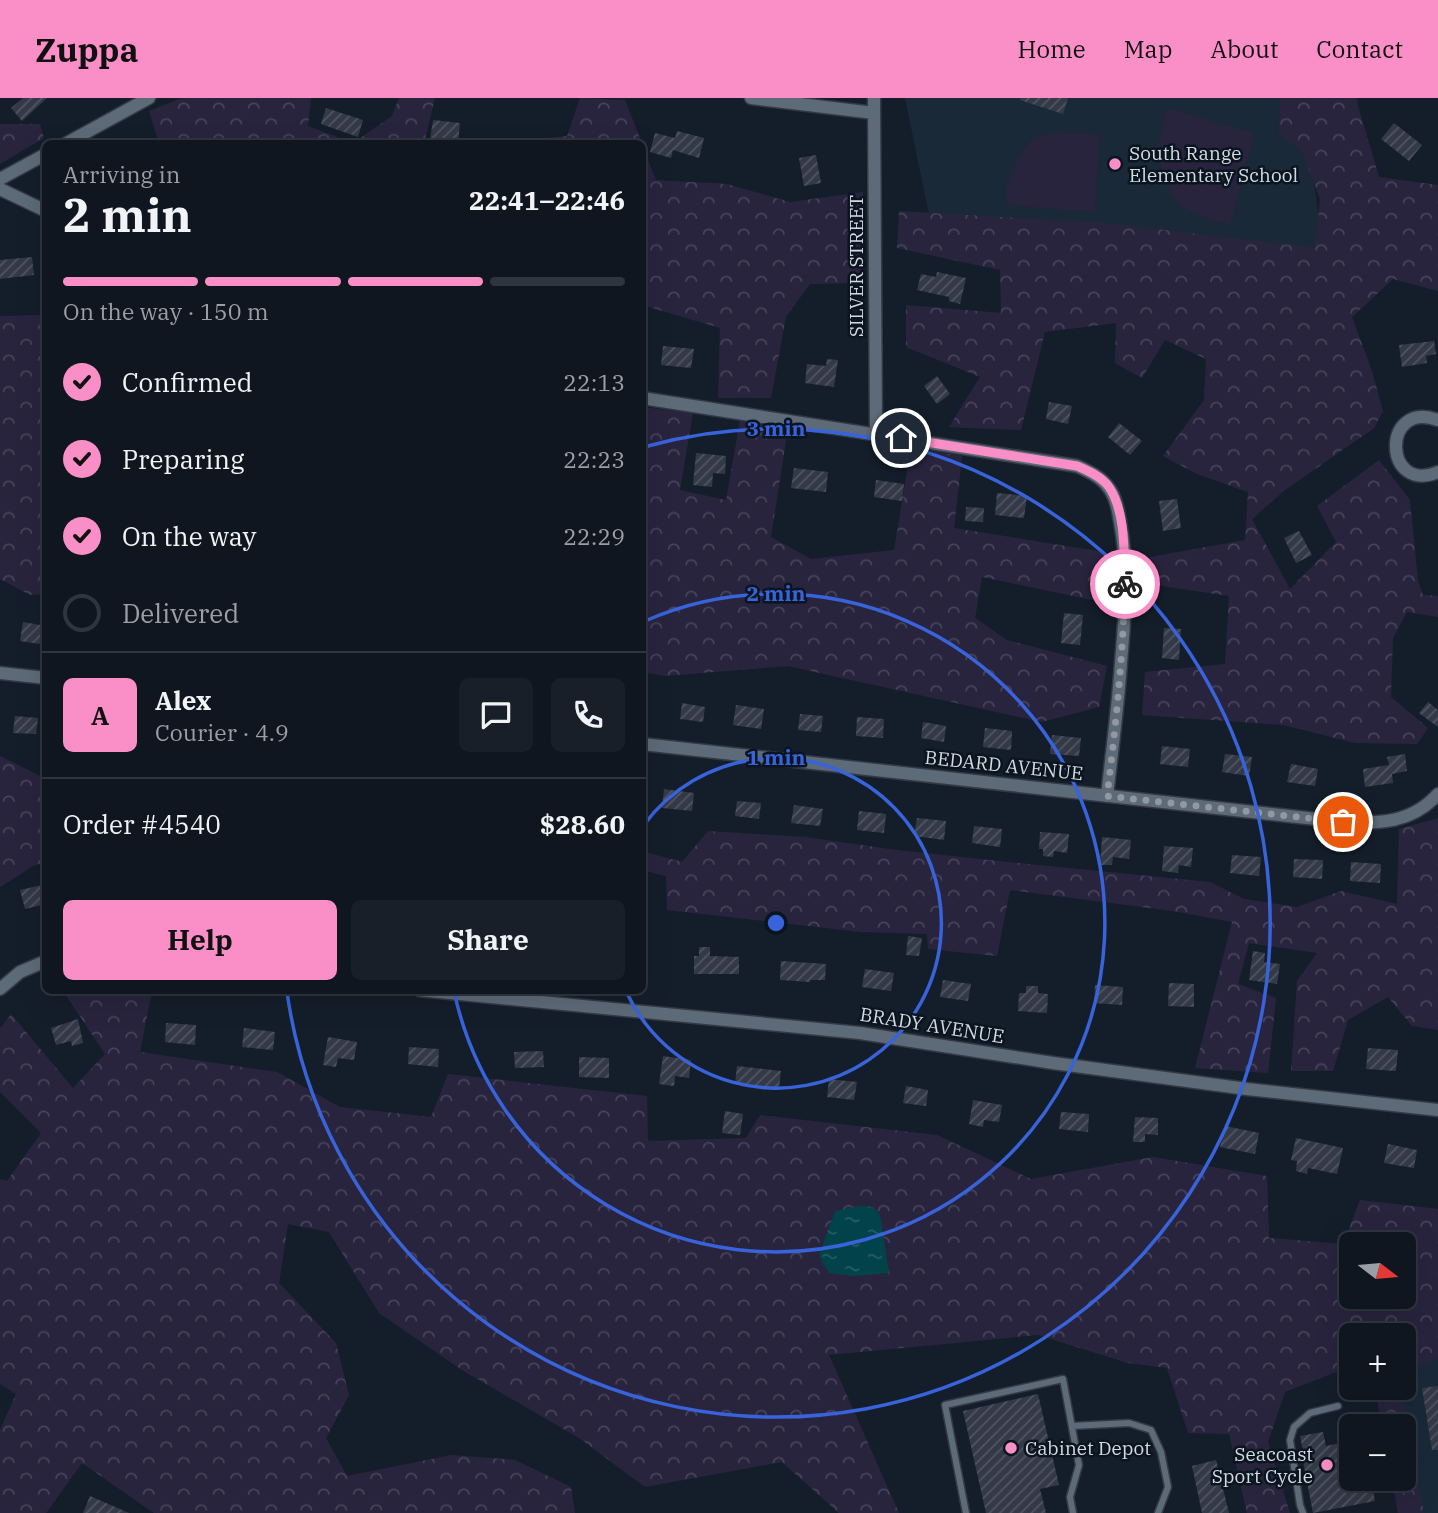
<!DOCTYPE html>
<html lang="en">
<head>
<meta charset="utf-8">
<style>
  :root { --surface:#0f1620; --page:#181f29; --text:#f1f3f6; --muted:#9b9fa5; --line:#2f353e; --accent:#fa8fc7 }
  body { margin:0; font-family:"IBM Plex Serif",serif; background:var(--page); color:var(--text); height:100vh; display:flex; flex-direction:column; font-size:26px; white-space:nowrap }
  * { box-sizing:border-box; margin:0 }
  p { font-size:23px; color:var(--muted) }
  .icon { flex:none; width:38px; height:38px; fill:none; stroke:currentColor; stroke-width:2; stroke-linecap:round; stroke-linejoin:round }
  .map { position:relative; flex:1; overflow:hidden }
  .panel { position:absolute; left:42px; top:42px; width:604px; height:854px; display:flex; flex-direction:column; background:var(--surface); border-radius:10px; box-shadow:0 7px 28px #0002,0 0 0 2px var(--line) }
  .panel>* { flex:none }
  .needle { width:46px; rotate:106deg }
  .tools { position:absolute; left:1339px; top:1134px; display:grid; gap:14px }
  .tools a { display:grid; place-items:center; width:77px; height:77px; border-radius:10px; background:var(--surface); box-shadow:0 7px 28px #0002,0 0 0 2px var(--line); font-size:35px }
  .pin { position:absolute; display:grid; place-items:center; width:60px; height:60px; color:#fff; margin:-30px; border:4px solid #fff; border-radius:50%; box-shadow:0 2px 7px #0007 }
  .courier { position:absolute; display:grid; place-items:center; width:70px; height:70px; margin:-35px; border:5px solid #fa8fc7; border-radius:50%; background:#fff; color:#222; box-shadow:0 2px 9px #0007 }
  .headline em { font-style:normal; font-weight:800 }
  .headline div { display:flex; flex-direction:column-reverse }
  .headline { display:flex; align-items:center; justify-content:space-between; height:119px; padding:0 21px }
  h1 { font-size:46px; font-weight:800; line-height:52px }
  .bar { display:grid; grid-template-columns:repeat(4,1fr); gap:10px 7px; align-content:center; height:84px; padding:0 21px }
  .bar i { height:9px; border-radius:5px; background:var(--line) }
  .bar .selected { background:var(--accent) }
  .bar p { grid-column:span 4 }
  .line { display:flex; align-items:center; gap:18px; padding:0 21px; border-top:2px solid var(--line) }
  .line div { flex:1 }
  .round { display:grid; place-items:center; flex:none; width:74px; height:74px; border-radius:10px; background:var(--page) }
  ol { padding:0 21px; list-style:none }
  li { display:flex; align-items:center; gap:21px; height:77px }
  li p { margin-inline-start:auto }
  li .icon { padding:7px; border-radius:50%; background:var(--accent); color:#111; stroke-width:4 }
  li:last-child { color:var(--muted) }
  li i { width:38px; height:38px; border:4px solid var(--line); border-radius:50% }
  .cta { display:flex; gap:14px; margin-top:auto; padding:14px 21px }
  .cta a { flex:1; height:80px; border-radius:10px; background:var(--accent); color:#111; font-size:28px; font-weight:800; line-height:80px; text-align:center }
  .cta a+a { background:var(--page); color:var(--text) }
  header { display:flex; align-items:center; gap:42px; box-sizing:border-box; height:98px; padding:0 35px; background:var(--accent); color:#111 }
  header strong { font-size:33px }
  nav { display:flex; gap:38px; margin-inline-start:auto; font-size:24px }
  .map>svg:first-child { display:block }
  .built { fill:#1a2938 }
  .forest { fill:url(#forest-crowns); fill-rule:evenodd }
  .pitch { fill:#28243e }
  .water { fill:url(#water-ripples) }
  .building { fill:url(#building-hatch) }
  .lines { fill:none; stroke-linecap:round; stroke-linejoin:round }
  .service-casing { stroke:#343a44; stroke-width:9 }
  .minor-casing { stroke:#343a44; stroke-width:15 }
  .service { stroke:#5d6a78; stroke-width:6 }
  .minor { stroke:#5d6a78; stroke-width:12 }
  .done { stroke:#9098a2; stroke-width:7; stroke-dasharray:0 12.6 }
  .route { stroke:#fa8fc7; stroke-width:9 }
  .ring { fill:none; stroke:#3863da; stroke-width:3.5 }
  .poi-dot { fill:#fa8fc7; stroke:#0b1520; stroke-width:2.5 }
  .labels { text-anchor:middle; stroke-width:5; stroke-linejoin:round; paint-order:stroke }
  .poi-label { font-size:19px; fill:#d2dae2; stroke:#0b1520; text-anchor:start }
  .street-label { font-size:19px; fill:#d2dae2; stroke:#0b1520 }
  .centre { fill:#3863da; stroke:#0b1520; stroke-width:3.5 }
  .ring-label { font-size:21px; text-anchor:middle; font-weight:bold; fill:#3863da; stroke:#0b1520; stroke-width:5; stroke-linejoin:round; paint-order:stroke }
</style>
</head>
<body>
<header>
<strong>Zuppa</strong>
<nav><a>Home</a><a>Map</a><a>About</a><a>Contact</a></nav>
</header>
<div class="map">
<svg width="1438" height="1415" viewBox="0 0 1438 1415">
  <defs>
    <pattern id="forest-crowns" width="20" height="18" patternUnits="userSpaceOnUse" patternTransform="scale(1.75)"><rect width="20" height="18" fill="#28243e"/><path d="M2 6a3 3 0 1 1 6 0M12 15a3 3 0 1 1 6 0" fill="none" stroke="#46435a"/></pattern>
    <pattern id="water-ripples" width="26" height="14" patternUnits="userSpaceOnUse" patternTransform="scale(1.75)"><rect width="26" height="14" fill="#02424b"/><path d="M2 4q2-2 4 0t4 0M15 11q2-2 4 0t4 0" fill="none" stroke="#265d65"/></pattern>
    <pattern id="building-hatch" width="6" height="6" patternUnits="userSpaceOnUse" patternTransform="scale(1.75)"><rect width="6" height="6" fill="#333947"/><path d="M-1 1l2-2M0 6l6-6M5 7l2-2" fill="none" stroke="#505561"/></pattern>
  </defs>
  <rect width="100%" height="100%" fill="#141e2a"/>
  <path class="built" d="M905,0H1303L1324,161L932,131Z
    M1438,1195V1415H1403L1404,1328L1383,1290H1404V1237Z"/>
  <path class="forest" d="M182,0H311L308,28L353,45L392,18L399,0H435L424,45H159L149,13Z
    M580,0L625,2L642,45H492L567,38Z
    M1280,0H1357L1358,8L1379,79L1438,87V193L1393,181L1352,219L1372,273L1383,313L1374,330L1285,392L1252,421L1290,491L1336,444L1317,408L1379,362L1410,402L1418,483L1423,497L1438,498V519L1407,514L1393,540L1391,599L1428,630L1417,646L1355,645L1283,627L1142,617L1145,574L1225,566L1229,498L1149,486L1150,459L1245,442L1248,394L1197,376L1163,358L1204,302L1206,261L1165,242L1142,280L1115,265L1116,225L1045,234L1021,332L949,329L980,279L906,249V207L1001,215L1000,172L897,150L899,113L1106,125L1315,150L1320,101L1302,53L1279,36Z
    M0,26H40L44,40L0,66Z
    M642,47L656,82L727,86L790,104L863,94L861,185L810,186L786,219L771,300H718L720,230L642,207Z
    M45,217V496L30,497L0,481V218Z
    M642,309L693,315L680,392L726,402L740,323L788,330L771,439L811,461L894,452L911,350L962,358L954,430L1110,455L1111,506L982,479L975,520L1007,542L1107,568L1099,609L1042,624L788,568L665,578L642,574Z
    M0,658L46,681L45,764L33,768L0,789Z
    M1438,720V932L1412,928L1388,899L1348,922L1333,973H1291L1297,883L1317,855L1249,845L1238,886L1276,900L1268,975L1195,970L1232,824L1173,813L1010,792L997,858L928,851L927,836L861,834L667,812L666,778L642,772V753L682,764L708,733L805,739L897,752L1008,764L1210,784L1244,801L1297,809L1341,793L1397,806L1399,731Z
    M63,893H152L140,954L277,974L340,1009L431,1019L448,976L647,998L648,1043L746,1040L760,1017L937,1037L1031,1081L1153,1059L1267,1078L1269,1140L1343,1146L1360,1102L1438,1111V1260L1404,1274V1237H1351V1268L1285,1294L1268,1344L1290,1415H1247L1229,1336L1188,1335L1167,1270L1128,1265L1038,1237L829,1257L899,1415H839L782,1364L645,1389L579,1340L462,1272L379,1215L329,1134L288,1126L279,1185L336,1245L349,1297L326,1340L347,1378L452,1357L515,1362L571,1389L575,1415H154L82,1365L46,1415H0V1332L16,1296L0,1286V1081L7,1083L41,1035L0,994V931L11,916L73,990L105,956ZM1351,1146H1404V1199H1351Z
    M1375,1290H1401L1424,1415H1398L1392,1381H1404V1328H1382Z"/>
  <path class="pitch" d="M1167,10L1254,35L1230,127L1203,119L1179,107L1164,83L1157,51Z
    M1056,34L1099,37L1095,114L1007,107V86L1016,64L1031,42Z"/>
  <path class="water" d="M859,1108L873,1109L880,1117L889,1175L852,1178L829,1175L819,1158L835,1113Z"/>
  <path class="building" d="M23,0H47L22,23L11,10Z
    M1020,0H1068L1063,16L1020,2Z
    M326,10L363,22L358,39L321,26Z
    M433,22L460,25L458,45L430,42Z
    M1394,25L1422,47L1409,63L1381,41Z
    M677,33L704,40L699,60L673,52L671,60L650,54L655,35L675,40Z
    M816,57L821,85L804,88L799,60Z
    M32,159L34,177L0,181V162Z
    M937,174L966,180L960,206L949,203V199L917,192L921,176L936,179Z
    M1434,243L1436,256L1426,258L1427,265L1402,269L1399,247Z
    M663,248L694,251L691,270L661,267Z
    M827,261L838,262L834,289L805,285L807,266L826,268Z
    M937,278L950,296L937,306L924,288Z
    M1049,304L1072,308L1068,326L1046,321Z
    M1119,325L1142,343L1130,357L1108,339Z
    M696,355L726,358L725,376L713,375L712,389L693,387Z
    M794,370L828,374L826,394L791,390Z
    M876,382L904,386L902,403L874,399Z
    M997,395L1027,398L1024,420L995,417Z
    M1177,401L1181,430L1163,433L1159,403Z
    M966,409L984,410L983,424L965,423Z
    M1299,433L1312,457L1296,465L1284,440Z
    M1064,515L1083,517L1080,547L1061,545Z
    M23,524L46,528V547L20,543Z
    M1164,530L1181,531L1179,562L1162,560Z
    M1428,604L1438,612V629L1419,615Z
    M682,605L705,609L703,624L680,621Z
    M736,607L764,611L761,631L733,627Z
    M800,616L823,618L821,634L798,632Z
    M15,618L38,620L36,636L13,635Z
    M857,619L884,621L883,640L856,638Z
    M923,624L946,628L944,644L921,640Z
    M985,630L1012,633L1011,652L983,649Z
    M1052,637L1081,640L1079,658L1050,656Z
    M1162,648L1190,651L1188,669L1160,666Z
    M1225,656L1252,659L1249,678L1222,674Z
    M1405,656L1407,673L1392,676L1393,685L1365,689L1363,671L1389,667L1387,659Z
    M1291,666L1318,671L1315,688L1287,684Z
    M664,691L694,695L692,713L662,710Z
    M737,703L761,705L759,721L735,718Z
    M794,707L823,711L820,728L791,725Z
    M859,713L886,716L884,735L857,732Z
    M917,720L946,723L944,742L914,738Z
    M974,728L1002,731L1000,749L972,745Z
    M1040,734L1069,736L1067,755L1054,753L1053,759L1043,758V751H1039Z
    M1102,739L1131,742L1129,761L1113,759L1112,767H1100Z
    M1164,748L1193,750L1191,769L1179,767L1178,775L1162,773Z
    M1232,757L1261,759L1259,778L1230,775Z
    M1294,761L1323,762L1322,781L1293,779Z
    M1351,764L1381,766L1380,785L1350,783Z
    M46,786V806L25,811L20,792Z
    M908,838L922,840L919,858L906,857Z
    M699,849H710V858L739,859V876H694V858H699Z
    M1253,853L1265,855L1264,864L1280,866L1277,886L1249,882Z
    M781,863L826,866L825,882H810V884L780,882Z
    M865,871L894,875L891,893L862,889Z
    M943,882L971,886L968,903L940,899Z
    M1169,885L1194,886V909L1168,908Z
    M1095,887L1123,889L1122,907L1094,905Z
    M1026,888H1038V895L1048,896L1047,915L1018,913L1019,895H1026Z
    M78,921L83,945L72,948L71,943L56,947L51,930Z
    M166,925L196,927L195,947L165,944Z
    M244,930L275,934L273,952L242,949Z
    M328,939L357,944L354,962L338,960L336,969L323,967Z
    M409,949L439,951L438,969L408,966Z
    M1368,950L1398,952L1396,973L1366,971Z
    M543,953L544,969L515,970L514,954Z
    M663,958L691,962L689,980L675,978L674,988L659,986Z
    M579,959L609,960V980L579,979Z
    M737,968L781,973L779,991L735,986Z
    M829,981L857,984L854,1002L827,999Z
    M906,988L928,992L926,1008L903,1005Z
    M973,1002L1002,1007L999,1024L984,1022L983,1029L969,1026Z
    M725,1013L743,1016L740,1037L722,1035Z
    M1061,1014L1089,1016L1088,1034L1059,1031Z
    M1135,1019L1158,1020V1037L1145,1036V1044H1133Z
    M1225,1028L1259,1035L1255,1056L1220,1049Z
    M1296,1040L1343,1050L1337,1076L1308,1070L1307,1076L1296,1073L1297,1063L1291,1062Z
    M1388,1046L1417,1052L1414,1070L1384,1065Z
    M1438,1288V1352H1432L1422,1290Z
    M1038,1296L1059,1387L1040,1391L1046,1415H986L963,1313Z
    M1323,1334L1326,1348L1351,1343V1381H1371L1375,1403L1313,1415L1301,1353H1303L1300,1338Z
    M1216,1362L1229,1415H1202L1192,1368Z
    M90,1398L129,1415H83Z"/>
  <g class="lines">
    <g class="service-casing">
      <path id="service" d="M1072,1328L1129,1325L1151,1332L1161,1354L1168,1389L1158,1415
        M966,1415L945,1307L1063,1281L1079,1367L1070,1399L1073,1415
        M1303,1415L1300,1407L1290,1342L1294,1329L1310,1315L1338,1308"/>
    </g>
    <g class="minor-casing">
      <path id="minor" d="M751,0L874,15
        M874,0L876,335
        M65,46L149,0
        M0,81L46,56
        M0,91L46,113
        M642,300L1077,368C1088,373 1101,379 1108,389C1116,399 1118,412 1120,424C1129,470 1125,518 1121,564C1118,609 1112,653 1107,698
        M1438,322C1381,301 1383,397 1438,374
        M0,575L46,580
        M642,646L1343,724C1379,726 1412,725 1438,696
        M0,891L20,874L46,863
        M419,892L860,935L1053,965L1247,991L1438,1012"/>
    </g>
    <use href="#service" class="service"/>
    <use href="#minor" class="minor"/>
  </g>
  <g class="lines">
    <path class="done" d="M1125,486C1123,557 1116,627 1107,698L1343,724"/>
    <path class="route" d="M901,340L1077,368C1089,373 1102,379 1109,389C1126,414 1124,457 1125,486"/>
  </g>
  <g class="ring">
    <path d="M643 728A165 165 0 1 1 626 893"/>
    <path d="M645 523A329 329 0 1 1 454 893"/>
    <path d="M644 349A494 494 0 1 1 287 894"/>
  </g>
  <g class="poi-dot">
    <circle cx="1115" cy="66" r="7"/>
    <circle cx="1011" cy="1350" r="7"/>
    <circle cx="1327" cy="1367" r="7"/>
  </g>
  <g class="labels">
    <g class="poi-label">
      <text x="1129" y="62">South Range<tspan x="1129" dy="22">Elementary School</tspan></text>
      <text x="1025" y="1357">Cabinet Depot</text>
      <text x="1313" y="1363" text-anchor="end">Seacoast<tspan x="1313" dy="22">Sport Cycle</tspan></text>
    </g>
    <g class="street-label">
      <text transform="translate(856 168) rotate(-90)" y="7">SILVER STREET</text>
      <text transform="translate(1004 667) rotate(6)" y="7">BEDARD AVENUE</text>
      <text transform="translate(932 927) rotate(9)" y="7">BRADY AVENUE</text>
    </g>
  </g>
  <circle cx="776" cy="825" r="10" class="centre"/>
  <g class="ring-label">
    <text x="776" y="338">3 min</text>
    <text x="776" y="503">2 min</text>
    <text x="776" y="667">1 min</text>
  </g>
</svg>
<div class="tools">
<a><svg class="needle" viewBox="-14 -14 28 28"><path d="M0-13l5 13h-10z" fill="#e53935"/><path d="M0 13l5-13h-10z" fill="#9b9fa5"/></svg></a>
<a>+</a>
<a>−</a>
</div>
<div class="pin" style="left:1343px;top:724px;background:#ea580c"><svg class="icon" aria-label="bag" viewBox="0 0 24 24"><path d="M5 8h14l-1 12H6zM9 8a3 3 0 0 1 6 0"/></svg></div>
<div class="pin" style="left:901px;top:340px;background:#1f2937"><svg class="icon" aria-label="home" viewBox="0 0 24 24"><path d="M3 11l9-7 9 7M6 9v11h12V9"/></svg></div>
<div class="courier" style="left:1125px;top:486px"><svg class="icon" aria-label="bike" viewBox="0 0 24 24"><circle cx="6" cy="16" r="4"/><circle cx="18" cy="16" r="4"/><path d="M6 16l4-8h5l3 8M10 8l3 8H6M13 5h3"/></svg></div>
<section class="panel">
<div class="headline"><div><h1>2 min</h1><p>Arriving in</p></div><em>22:41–22:46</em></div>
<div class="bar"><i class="selected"></i><i class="selected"></i><i class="selected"></i><i></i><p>On the way · 150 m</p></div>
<ol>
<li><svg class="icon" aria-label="check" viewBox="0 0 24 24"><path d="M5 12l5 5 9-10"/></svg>Confirmed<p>22:13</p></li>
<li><svg class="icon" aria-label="check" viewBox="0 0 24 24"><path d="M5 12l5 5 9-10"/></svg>Preparing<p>22:23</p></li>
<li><svg class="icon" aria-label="check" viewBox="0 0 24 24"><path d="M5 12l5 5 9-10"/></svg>On the way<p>22:29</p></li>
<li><i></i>Delivered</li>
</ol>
<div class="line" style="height:126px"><b class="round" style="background:var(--accent);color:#111">A</b><div><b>Alex</b><p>Courier · 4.9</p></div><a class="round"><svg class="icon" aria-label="chat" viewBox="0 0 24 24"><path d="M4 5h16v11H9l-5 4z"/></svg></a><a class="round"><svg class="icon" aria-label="phone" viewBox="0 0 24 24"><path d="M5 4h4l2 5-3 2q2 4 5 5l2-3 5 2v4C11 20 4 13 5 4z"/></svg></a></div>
<div class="line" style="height:91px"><div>Order #4540</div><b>$28.60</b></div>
<div class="cta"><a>Help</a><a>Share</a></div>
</section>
</div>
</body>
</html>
